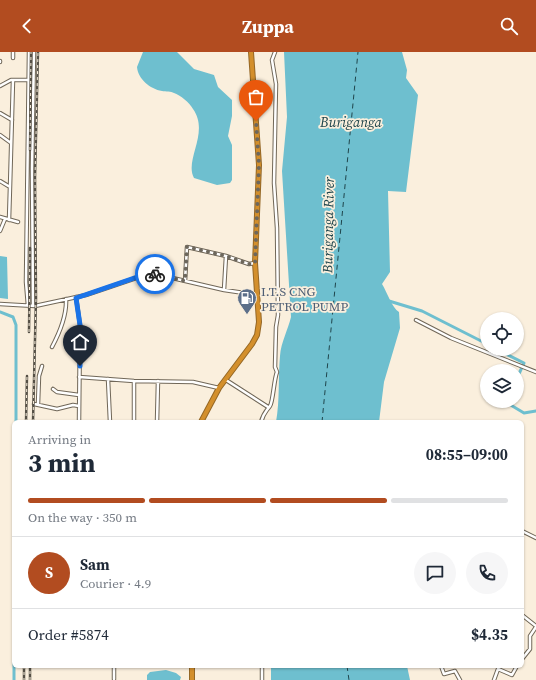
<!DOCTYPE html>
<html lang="en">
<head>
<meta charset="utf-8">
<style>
  :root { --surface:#fff; --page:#f6f6f7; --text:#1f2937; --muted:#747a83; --line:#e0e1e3; --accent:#b24c20 }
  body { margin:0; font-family:"Source Serif 4",serif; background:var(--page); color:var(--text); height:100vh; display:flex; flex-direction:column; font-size:15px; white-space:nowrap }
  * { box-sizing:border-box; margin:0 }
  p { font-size:13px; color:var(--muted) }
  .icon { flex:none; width:22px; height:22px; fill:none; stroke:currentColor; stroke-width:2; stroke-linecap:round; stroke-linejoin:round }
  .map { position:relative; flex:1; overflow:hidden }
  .details { position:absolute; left:12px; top:368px; width:512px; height:248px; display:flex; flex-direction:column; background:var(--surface); border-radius:6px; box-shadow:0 1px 3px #0004 }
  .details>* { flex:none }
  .controls { position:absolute; left:480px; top:260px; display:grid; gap:8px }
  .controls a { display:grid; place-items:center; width:44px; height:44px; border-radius:50%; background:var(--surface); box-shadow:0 1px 3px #0004; font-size:20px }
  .pin { position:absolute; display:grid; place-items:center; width:34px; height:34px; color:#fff; margin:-41px -17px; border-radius:50% 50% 50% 0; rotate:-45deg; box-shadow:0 0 4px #0007 }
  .pin .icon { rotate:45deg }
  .courier { position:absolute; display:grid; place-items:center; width:40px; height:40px; margin:-20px; border:3px solid #1a73e8; border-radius:50%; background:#fff; color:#222; box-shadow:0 1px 5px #0007 }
  .overview em { font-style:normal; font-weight:700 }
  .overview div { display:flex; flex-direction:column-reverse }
  .overview { display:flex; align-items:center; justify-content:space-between; height:68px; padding:0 16px }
  h1 { font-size:26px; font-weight:700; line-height:30px }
  .bar { display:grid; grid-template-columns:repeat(4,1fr); gap:6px 4px; align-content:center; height:48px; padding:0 16px }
  .bar i { height:5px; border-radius:3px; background:var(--line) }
  .bar .selected { background:var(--accent) }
  .bar p { grid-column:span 4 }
  .line { display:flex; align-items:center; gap:10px; padding:0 16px; border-top:1px solid var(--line) }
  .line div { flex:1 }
  .round { display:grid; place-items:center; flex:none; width:42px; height:42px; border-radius:21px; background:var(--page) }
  header { display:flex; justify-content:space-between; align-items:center; height:52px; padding:0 16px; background:var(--accent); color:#fff; font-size:18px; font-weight:700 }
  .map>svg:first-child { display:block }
  .water { fill:#6ebfcf }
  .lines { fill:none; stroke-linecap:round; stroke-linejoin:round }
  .canal { stroke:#6ebfcf; stroke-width:3 }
  .ferry { stroke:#1f454c; stroke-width:1; stroke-dasharray:5 4; stroke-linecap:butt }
  .minor-casing { stroke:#706758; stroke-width:4.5 }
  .highway-casing { stroke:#956725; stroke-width:6 }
  .minor { stroke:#fff; stroke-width:2.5 }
  .highway { stroke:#d38f2c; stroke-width:4 }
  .rail-casing { stroke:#555046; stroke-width:2.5 }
  .rail { stroke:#faefdd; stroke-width:1; stroke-dasharray:3; stroke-linecap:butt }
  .done { stroke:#6d675c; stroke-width:4; stroke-dasharray:0 7.2 }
  .route { stroke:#1a73e8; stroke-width:5 }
  .labels { text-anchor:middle; stroke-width:3.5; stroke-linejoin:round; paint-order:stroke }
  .service-label { font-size:13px; fill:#4e5e75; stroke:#faefdd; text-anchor:start }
  .water-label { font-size:14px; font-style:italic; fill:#1f454c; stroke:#faefdd }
</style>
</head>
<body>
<header><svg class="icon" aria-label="back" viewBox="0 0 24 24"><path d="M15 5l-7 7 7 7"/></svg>Zuppa<svg class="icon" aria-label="search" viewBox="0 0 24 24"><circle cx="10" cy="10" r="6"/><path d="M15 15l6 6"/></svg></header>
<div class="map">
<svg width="536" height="628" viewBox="0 0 536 628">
  <rect width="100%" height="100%" fill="#faefdd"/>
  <path class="water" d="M143,0H177L194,17L214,23L218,35L232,48V64L228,84L232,93V128L230,131L217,133L194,126C184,108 210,81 193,57C190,51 180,43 174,41C171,39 166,40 162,39C150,37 138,27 137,15Z
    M284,0H402L407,18L406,26L418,43L406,140L388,139L390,220L382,232C387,240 392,256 399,260L400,276L384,330L379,370H276C280,348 278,326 280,304C281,290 288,278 291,265L282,119L287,65Z
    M0,204L7,205L8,247L0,246Z
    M271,614H407L410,628H271Z
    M166,618L176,621L181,625L180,628H147V623L150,620Z"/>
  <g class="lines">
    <path class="canal" d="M389,249L422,259L487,292
      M0,260L13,265L16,273V370
      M496,297L524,311L517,326
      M509,349V352L524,361L536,359
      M14,628V608"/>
    <path class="ferry" d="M322,370L358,0
      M347,614L349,628"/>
    <g class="minor-casing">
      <path id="minor" d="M13,6V0
        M0,9V10
        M0,34L11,28H28
        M0,61L12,68
        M0,83L11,91
        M0,129L10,135L9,168
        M10,135L13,28
        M0,165L18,170
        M0,179L5,167
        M185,229L187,195L226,204L249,212L255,211
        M224,238L226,204
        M76,245L80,273L79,370
        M0,252L35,254L86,243L151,221L224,238L258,243
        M28,254L26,230L29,0
        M33,254L32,117L34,0
        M416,268L451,286L536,320
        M52,295C60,280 67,264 66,247
        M79,325L134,329L193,330L219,336
        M108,327L110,370
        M226,328L268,355
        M134,329V370
        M53,337L57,340L79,343
        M34,352L57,357L73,353L79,354
        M38,352L39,324L42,314
        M157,370L158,329
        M261,370C264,360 265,361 270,354C273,350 274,327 277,320L275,315L276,275L278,263L277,176L274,131L276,32L272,8L275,0
        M522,479L536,486
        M522,563L536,574
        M522,607L530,597V584L536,575
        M262,614V628
        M441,614L444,622L455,619L460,628
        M114,627V614
        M494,628L498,617L512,623L517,614"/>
    </g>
    <g class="highway-casing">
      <path id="highway" d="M201,370L219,336L252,292L257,283L259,270L255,211L259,113L251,0
        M192,614V628"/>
    </g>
    <use href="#minor" class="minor"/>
    <use href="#highway" class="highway"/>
    <g class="rail-casing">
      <path id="rail" d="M30,98L31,0
        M29,280L30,196
        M26,370L27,324
        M33,370L36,246L35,125L38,0
        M24,614V628
        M30,628V614"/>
    </g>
    <use href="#rail" class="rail"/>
  </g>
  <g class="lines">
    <path class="done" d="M155,222L185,229L187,195L226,204L249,212L255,211L259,113L256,69"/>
    <path class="route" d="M80,314V273L76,246L146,222H155"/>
  </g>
  <defs>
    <g id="fuel-pin" transform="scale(1)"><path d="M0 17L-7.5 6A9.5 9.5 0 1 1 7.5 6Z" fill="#5c6f8a" stroke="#faefdd"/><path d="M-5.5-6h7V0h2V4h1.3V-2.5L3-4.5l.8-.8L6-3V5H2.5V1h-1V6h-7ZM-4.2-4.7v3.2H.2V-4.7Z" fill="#fff"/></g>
  </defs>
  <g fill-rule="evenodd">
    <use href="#fuel-pin" x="247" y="246"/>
  </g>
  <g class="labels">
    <g class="service-label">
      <text x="261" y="244">I.T.S CNG<tspan x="261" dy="15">PETROL PUMP</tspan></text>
    </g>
    <g class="water-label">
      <text x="351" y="75">Buriganga</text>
      <text transform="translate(328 173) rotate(-89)" y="5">Buriganga River</text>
    </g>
  </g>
</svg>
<div class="controls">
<a><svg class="icon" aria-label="locate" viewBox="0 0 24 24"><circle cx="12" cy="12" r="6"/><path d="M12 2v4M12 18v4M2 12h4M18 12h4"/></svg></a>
<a><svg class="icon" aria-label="layers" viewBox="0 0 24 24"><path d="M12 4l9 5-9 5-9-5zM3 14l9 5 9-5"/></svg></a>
</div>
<div class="pin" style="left:256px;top:69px;background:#ea580c"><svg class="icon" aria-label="bag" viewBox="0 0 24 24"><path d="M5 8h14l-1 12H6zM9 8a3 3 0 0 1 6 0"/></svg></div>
<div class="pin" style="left:80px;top:314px;background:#1f2937"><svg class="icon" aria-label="home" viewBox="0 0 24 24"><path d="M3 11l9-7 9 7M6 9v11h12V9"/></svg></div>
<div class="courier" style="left:155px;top:222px"><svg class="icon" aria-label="bike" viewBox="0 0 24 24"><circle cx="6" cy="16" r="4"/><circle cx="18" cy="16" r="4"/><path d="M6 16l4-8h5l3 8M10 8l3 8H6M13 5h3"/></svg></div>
<section class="details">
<div class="overview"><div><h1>3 min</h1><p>Arriving in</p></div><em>08:55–09:00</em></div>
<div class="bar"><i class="selected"></i><i class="selected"></i><i class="selected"></i><i></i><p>On the way · 350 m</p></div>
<div class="line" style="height:72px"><b class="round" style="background:var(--accent);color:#fff">S</b><div><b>Sam</b><p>Courier · 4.9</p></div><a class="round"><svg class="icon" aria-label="chat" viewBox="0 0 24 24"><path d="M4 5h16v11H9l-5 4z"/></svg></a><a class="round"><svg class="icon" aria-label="phone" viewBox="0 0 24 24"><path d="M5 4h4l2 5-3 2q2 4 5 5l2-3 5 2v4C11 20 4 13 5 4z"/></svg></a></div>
<div class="line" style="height:52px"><div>Order #5874</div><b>$4.35</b></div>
</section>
</div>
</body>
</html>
